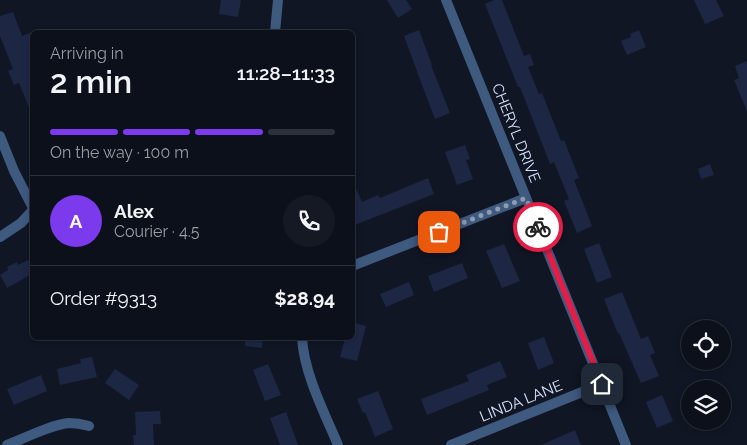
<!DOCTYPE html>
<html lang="en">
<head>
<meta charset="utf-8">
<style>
  :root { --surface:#0c101b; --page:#151924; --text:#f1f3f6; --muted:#9a9da3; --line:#2c303a; --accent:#7c3aed }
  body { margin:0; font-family:Raleway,sans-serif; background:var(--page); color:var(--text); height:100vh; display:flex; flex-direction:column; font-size:19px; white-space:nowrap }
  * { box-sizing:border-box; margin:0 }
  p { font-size:16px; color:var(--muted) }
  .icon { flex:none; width:28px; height:28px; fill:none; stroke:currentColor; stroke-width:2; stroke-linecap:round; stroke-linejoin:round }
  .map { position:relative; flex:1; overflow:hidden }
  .sheet { position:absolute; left:30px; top:30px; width:325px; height:310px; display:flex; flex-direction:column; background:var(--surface); border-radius:8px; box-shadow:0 2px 8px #0003,0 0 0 1px var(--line) }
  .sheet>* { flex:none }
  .buttons { position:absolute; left:681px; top:320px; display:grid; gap:10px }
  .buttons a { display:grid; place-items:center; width:50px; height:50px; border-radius:50%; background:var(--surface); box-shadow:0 2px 8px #0003,0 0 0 1px var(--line); font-size:25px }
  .pin { position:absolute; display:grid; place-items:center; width:42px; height:42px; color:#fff; margin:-21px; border-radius:10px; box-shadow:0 2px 8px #0006 }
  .courier { position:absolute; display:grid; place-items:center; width:50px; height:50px; margin:-25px; border:4px solid #e11d48; border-radius:50%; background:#fff; color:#222; box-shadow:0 1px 6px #0007 }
  .head em { font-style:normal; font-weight:600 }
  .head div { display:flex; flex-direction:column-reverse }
  .head { display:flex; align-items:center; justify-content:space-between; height:85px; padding:0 20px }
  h1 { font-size:32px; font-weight:600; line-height:38px }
  .bar { display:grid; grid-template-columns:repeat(4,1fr); gap:8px 5px; align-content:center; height:60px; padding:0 20px }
  .bar i { height:6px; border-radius:4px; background:var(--line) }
  .bar .selected { background:var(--accent) }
  .bar p { grid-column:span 4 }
  .line { display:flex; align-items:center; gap:12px; padding:0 20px; border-top:1px solid var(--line) }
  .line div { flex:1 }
  .round { display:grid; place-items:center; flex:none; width:52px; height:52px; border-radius:26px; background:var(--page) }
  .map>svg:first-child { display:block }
  .building { fill:#1d2743 }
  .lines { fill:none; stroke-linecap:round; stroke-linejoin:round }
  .minor { stroke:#3e5a7f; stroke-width:10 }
  .done { stroke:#919bb0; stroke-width:5; stroke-dasharray:0 9 }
  .route { stroke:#e11d48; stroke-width:6 }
  .labels { text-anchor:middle; stroke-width:4.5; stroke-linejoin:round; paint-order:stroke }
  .street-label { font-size:15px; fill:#d6e3fc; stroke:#101624 }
</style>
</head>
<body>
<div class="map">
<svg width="747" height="445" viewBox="0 0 747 445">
  <rect width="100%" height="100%" fill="#101624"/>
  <path class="building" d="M221,0H241L238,17L219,14Z
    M387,0H406L412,9L398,18Z
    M494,0H502L524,56L530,54L534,65L528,67L539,94L542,93L561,141L564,140L579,178L574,180L592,226L577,233L564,201L569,199L554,162L550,164L520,87H518L485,4Z
    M694,0H716L724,16L705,24Z
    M13,12L22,36L32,32V115L19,83L14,85L8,71L13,69L0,36V16Z
    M419,30L432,65H431L450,113L435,119L422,85L404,36Z
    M639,30L646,47L627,55L621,41L631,37L630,34Z
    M747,61V111L734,80L739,78L735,66Z
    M465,145L470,159L466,160L473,179L457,185L445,152Z
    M710,164L714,175L701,179L698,169Z
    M428,178L434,194L352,226V179L362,202L378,195L380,198Z
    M599,243L612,277L597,283L584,249Z
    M504,244L520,281L502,288L486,251Z
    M30,259L32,264V274L7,288L0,275L8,270L7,267L17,262L18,265Z
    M462,263L468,278L434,292L428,276Z
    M409,282L414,295L386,307L380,294Z
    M622,292L641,339L648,336L655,353L650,355L659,376L641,383L619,333L618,334L604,299Z
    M352,322L366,326L357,361L340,357L345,338H352Z
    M544,337L554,363L538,370L528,343Z
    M245,338H263L262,348L245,346Z
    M92,357L97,377L60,385L57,369L81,363L80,359Z
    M500,361L507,377L487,385L489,390L427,415L421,399L469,381L466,375Z
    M268,364L281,395L265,401L253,370Z
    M115,369L139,385L129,400L105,383Z
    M41,375L47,391L14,405L7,389Z
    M378,391L393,429L375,437L365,412L363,413L357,399Z
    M662,395L673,421L657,428L646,402Z
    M160,411L161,424H153L154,445H134L133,435H136L135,412Z
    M286,412L298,445H280L270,418Z
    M575,430L581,445H541Z"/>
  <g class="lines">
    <path class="minor" d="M446,0L626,445
      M275,32L278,0
      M0,136L14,171L32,206
      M0,237L21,223L32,211
      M352,266L526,198
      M302,338C304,373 324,412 338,445
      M7,445C25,438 50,425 69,423C76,423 82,424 89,426
      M451,445L602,384"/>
  </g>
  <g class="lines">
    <path class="done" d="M439,232L526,198L538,227"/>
    <path class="route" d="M538,227L602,384"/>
  </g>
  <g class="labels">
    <g class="street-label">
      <text transform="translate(516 133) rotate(68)" y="5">CHERYL DRIVE</text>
      <text transform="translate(521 401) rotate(-22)" y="5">LINDA LANE</text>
    </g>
  </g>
</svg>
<div class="buttons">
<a><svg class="icon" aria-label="locate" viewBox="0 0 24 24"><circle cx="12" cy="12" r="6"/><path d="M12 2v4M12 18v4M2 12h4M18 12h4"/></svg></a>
<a><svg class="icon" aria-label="layers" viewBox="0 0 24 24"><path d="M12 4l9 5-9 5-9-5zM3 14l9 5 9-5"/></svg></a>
</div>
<div class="pin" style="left:439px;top:232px;background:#ea580c"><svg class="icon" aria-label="bag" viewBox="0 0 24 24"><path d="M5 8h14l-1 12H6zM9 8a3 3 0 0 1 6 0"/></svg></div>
<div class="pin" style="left:602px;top:384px;background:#1f2937"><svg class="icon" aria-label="home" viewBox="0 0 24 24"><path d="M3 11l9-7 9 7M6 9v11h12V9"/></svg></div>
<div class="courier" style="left:538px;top:227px"><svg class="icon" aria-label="bike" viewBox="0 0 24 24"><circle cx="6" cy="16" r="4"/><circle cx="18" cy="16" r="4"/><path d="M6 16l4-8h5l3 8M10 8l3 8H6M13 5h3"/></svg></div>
<section class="sheet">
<div class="head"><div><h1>2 min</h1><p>Arriving in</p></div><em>11:28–11:33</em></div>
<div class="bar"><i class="selected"></i><i class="selected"></i><i class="selected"></i><i></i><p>On the way · 100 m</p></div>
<div class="line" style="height:90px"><b class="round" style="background:var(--accent);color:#fff">A</b><div><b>Alex</b><p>Courier · 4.5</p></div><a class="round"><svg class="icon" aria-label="phone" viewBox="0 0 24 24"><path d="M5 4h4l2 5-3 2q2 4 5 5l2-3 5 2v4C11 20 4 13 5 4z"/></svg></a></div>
<div class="line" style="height:65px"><div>Order #9313</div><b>$28.94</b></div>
</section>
</div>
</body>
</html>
